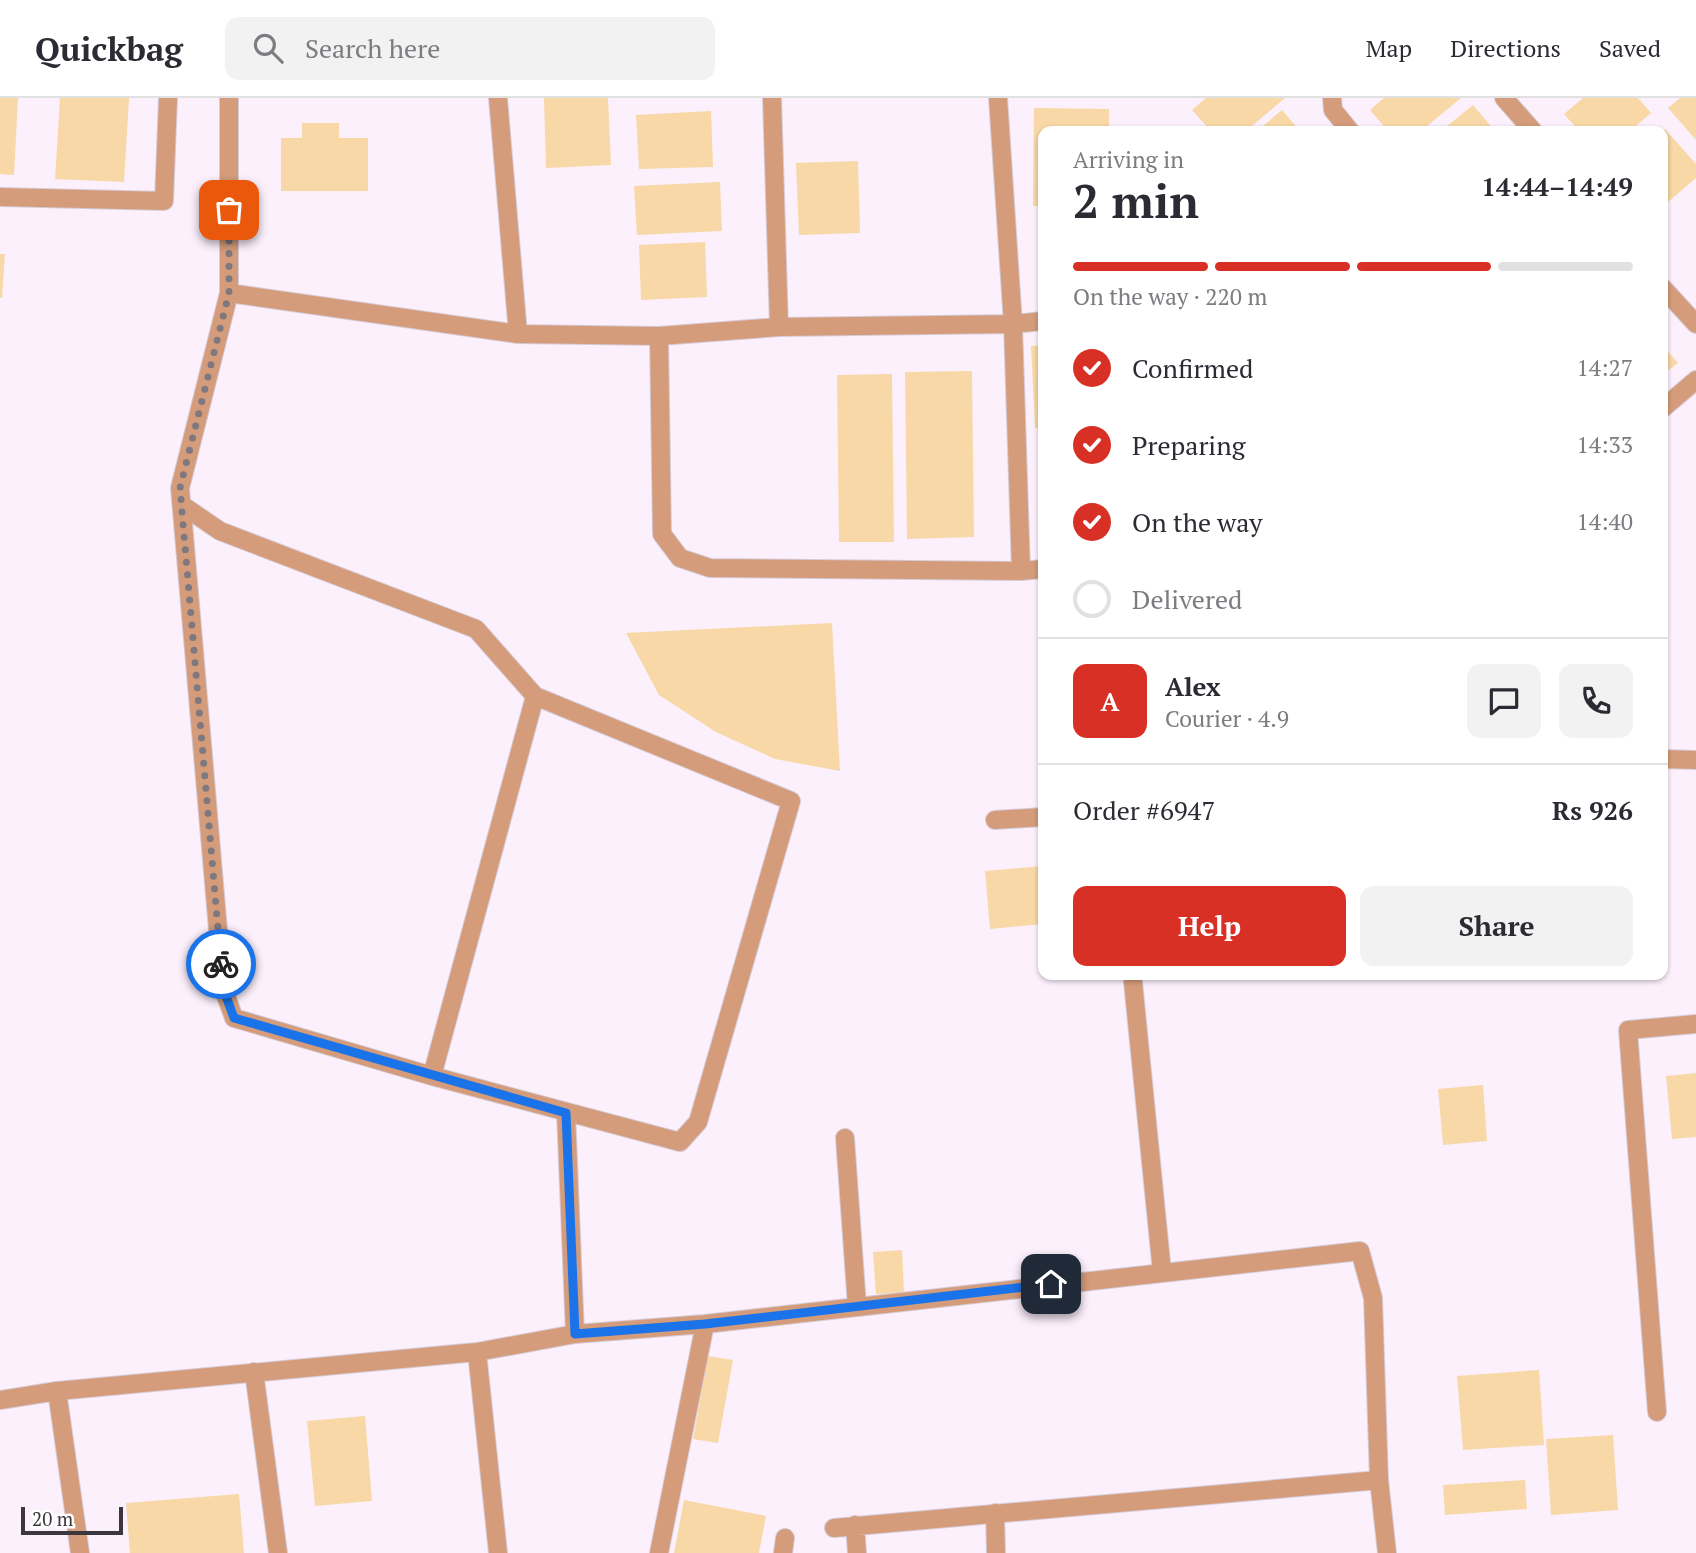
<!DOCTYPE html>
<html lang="en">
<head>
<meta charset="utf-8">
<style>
  :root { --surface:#fff; --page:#f2f2f3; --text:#2b2b33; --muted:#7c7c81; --line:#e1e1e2; --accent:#d93025 }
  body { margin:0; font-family:"PT Serif",serif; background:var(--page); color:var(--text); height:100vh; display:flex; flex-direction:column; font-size:26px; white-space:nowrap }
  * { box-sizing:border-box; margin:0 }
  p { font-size:23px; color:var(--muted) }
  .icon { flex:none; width:38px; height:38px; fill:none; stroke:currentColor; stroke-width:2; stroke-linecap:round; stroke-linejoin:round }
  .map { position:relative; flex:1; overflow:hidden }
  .panel { position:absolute; left:1038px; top:28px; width:630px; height:854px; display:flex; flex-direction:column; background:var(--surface); border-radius:14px; box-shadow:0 2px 5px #0004 }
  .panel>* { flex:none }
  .scale { position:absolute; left:21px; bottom:18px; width:102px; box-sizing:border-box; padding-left:7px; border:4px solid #3c373c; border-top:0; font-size:19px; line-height:24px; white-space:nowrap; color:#3c373c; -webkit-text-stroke:5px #fff; paint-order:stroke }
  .pin { position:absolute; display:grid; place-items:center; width:60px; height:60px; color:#fff; margin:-30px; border-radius:14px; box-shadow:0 4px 10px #0006 }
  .courier { position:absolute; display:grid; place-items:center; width:70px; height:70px; margin:-35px; border:5px solid #1a73e8; border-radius:50%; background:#fff; color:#222; box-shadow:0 2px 9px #0007 }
  .overview em { font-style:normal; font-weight:800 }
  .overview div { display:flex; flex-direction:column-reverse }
  .overview { display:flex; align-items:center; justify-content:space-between; height:119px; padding:0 35px }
  h1 { font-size:46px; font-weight:800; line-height:52px }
  .bar { display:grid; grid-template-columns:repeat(4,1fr); gap:10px 7px; align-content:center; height:84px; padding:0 35px }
  .bar i { height:9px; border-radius:5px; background:var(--line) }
  .bar .selected { background:var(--accent) }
  .bar p { grid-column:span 4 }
  .line { display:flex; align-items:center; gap:18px; padding:0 35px; border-top:2px solid var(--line) }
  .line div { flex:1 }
  .round { display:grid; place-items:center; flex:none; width:74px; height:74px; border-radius:14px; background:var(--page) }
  ol { padding:0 35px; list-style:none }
  li { display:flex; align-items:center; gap:21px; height:77px }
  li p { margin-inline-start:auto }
  li .icon { padding:7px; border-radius:50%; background:var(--accent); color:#fff; stroke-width:4 }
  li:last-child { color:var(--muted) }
  li i { width:38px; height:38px; border:4px solid var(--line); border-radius:50% }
  .action { display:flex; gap:14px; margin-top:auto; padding:14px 35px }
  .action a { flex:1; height:80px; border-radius:14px; background:var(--accent); color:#fff; font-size:28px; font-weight:800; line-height:80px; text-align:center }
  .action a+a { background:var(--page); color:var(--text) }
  header { display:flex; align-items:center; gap:42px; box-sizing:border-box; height:98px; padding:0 35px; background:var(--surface); border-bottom:2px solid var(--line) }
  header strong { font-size:33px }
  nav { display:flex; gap:38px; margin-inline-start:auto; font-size:24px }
  .search { width:490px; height:63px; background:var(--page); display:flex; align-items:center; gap:18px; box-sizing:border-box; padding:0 24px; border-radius:14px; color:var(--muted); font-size:26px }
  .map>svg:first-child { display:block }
  .building { fill:#f7d8a6 }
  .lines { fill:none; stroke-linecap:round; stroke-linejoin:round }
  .minor-casing { stroke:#d6cbd6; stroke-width:20 }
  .minor { stroke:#d49c7a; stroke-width:18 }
  .done { stroke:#7f787f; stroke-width:7; stroke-dasharray:0 12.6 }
  .route { stroke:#1a73e8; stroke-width:9 }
</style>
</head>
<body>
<header>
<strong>Quickbag</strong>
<div class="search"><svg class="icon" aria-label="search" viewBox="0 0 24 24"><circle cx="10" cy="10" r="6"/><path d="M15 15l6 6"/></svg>Search here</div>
<nav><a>Map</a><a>Directions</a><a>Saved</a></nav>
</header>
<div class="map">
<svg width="1696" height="1455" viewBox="0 0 1696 1455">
  <rect width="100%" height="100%" fill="#fcf0fc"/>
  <path class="building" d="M0,0H18L14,77L0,76Z
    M60,0H129L124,84L55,81Z
    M544,0H608L611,67L546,70Z
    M1206,0H1285L1246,33H1211L1192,12Z
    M1384,0H1461L1421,33H1388L1370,12Z
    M1583,0H1638L1651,15L1630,33H1579L1564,16Z
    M1680,0H1696V42L1668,10Z
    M1473,7L1495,33H1441Z
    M1034,10L1109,11V33H1043V108H1033Z
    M1282,12L1300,33H1257Z
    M711,13L713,69L639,71L636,17Z
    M302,25H339V40H368V93H281V40H302Z
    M1665,31L1696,66V80L1662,109V34Z
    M858,63L860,135L799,137L796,65Z
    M720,84L722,133L637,137L634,88Z
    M705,144L707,199L641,202L639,147Z
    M0,156H5L2,200H0Z
    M1043,247V330H1035L1031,248Z
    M1662,247L1678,265L1662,277Z
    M972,273L974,439L907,441L905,274Z
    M892,276L894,444H839L837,277Z
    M832,525L840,673L775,661L716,634L659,597L626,535Z
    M1043,768V826L990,831L985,773Z
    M1696,975V1039L1672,1041L1666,978Z
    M1483,987L1487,1043L1443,1047L1438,991Z
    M902,1152L904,1195L876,1196L873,1154Z
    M708,1258L733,1262L718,1345L693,1341Z
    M1539,1272L1544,1347L1463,1352L1457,1278Z
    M365,1318L372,1403L315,1408L307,1323Z
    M1613,1337L1618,1412L1551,1417L1546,1341Z
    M1525,1382L1527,1411L1445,1417L1443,1387Z
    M239,1396L244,1455H130L126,1405Z
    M684,1402L766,1418L759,1455H674Z"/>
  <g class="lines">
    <g class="minor-casing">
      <path id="minor" d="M498,0L518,236
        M772,0L779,229L1013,226L1043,223
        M998,0L1013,226L1021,473
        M1332,0L1333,12L1350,33
        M1504,0L1533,33
        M0,99L164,103L168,0
        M1662,189L1696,226
        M229,195L518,236L659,238L662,436L680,460L710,470L1021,473L1043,471
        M659,238L779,229
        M1662,311L1696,282
        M182,407L220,433L476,531L535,598L791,703L698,1024L680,1044L432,978L234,920L223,890L180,390L229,195V0
        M1662,661L1696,662
        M995,722L1043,719
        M1133,884L1162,1174
        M432,978L535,598
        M566,1015L575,1236
        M845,1040L857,1208
        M477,1254L498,1455
        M254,1274L278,1455
        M57,1293L80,1455
        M0,1302L57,1293L477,1254L575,1236L705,1226L1360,1153L1373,1200L1379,1382L1387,1455
        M1657,1314L1628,932L1696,926
        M995,1415L996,1455
        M855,1427L857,1455
        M834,1430L1379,1382
        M659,1455L705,1226
        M783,1455L785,1440"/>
    </g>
    <use href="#minor" class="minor"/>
  </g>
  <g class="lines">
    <path class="done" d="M221,866L180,390L229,195V112"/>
    <path class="route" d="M221,866L223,890L234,920L566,1015L575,1236L705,1226L1051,1186"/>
  </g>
</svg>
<div class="scale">20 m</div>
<div class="pin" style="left:229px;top:112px;background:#ea580c"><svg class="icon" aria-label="bag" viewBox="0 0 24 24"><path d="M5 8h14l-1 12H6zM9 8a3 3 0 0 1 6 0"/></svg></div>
<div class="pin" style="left:1051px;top:1186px;background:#1f2937"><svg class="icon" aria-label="home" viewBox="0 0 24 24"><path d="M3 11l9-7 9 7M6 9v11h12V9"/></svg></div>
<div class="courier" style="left:221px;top:866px"><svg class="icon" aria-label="bike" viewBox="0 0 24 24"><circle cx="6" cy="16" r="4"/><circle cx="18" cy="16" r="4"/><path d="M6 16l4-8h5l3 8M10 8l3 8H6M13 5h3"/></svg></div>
<section class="panel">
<div class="overview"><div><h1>2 min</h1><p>Arriving in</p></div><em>14:44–14:49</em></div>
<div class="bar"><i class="selected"></i><i class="selected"></i><i class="selected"></i><i></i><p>On the way · 220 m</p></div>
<ol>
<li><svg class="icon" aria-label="check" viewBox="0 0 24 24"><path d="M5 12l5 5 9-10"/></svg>Confirmed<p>14:27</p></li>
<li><svg class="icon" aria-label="check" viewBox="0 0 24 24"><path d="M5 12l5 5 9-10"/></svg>Preparing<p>14:33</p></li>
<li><svg class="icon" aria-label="check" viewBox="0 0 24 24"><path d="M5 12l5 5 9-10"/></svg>On the way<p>14:40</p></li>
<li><i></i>Delivered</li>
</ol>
<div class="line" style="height:126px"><b class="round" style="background:var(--accent);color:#fff">A</b><div><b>Alex</b><p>Courier · 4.9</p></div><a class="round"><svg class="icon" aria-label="chat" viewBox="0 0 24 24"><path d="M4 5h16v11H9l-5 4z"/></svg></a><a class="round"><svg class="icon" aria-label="phone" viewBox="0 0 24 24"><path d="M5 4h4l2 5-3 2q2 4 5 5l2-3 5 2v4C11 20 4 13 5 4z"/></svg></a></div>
<div class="line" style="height:91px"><div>Order #6947</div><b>Rs 926</b></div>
<div class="action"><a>Help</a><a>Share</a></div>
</section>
</div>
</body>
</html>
